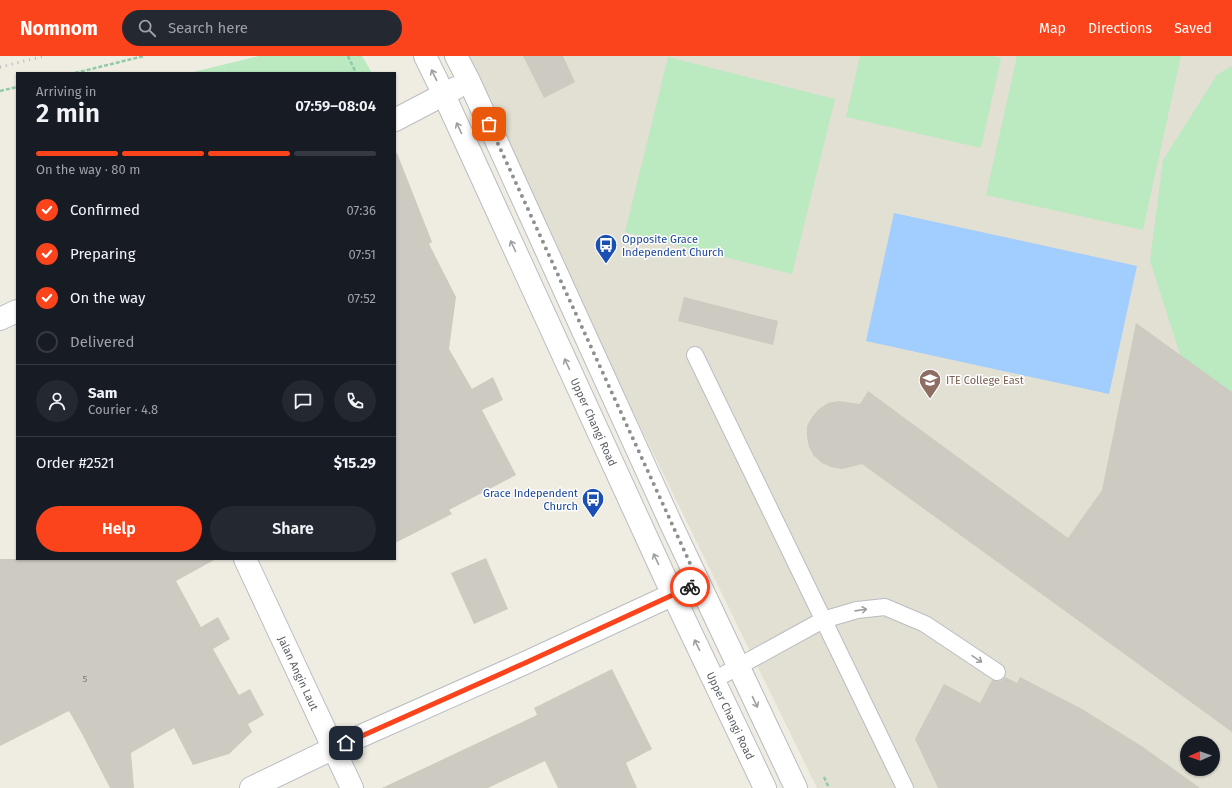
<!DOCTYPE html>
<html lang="en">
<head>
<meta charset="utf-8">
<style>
  :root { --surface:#171b24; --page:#242831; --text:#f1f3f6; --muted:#9ea1a6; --line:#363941; --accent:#fb431c }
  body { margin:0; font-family:"Fira Sans",sans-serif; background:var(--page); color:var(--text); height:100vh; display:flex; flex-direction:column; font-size:15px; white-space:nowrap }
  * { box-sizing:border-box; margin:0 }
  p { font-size:13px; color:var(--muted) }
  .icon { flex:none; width:22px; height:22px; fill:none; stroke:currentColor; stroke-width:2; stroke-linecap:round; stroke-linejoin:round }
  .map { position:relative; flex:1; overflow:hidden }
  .sheet { position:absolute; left:16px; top:16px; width:380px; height:488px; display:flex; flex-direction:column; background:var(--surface); border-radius:0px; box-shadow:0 1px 3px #0004 }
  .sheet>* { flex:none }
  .needle { width:26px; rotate:268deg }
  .fabs { position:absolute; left:1180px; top:680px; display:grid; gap:8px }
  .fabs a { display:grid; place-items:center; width:40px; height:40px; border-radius:50%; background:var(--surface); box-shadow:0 1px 3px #0004; font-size:20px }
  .pin { position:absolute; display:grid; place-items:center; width:34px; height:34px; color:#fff; margin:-17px; border-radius:8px; box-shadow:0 2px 6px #0006 }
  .courier { position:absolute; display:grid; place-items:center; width:40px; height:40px; margin:-20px; border:3px solid #fb431c; border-radius:50%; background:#fff; color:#222; box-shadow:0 1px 5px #0007 }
  .overview em { font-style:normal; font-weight:600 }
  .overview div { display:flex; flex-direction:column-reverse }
  .overview { display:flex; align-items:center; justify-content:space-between; height:68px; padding:0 20px }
  h1 { font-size:26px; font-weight:600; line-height:30px }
  .bar { display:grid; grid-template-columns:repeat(4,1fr); gap:6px 4px; align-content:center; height:48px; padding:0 20px }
  .bar i { height:5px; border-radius:3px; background:var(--line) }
  .bar .on { background:var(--accent) }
  .bar p { grid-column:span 4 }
  .line { display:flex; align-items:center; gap:10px; padding:0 20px; border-top:1px solid var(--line) }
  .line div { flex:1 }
  .round { display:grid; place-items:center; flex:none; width:42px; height:42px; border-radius:21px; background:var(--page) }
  ol { padding:0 20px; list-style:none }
  li { display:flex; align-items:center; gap:12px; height:44px }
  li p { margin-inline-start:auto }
  li .icon { padding:4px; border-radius:50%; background:var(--accent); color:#fff; stroke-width:4 }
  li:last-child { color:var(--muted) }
  li i { width:22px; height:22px; border:2px solid var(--line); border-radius:50% }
  .button { display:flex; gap:8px; margin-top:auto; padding:8px 20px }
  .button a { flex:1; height:46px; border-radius:24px; background:var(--accent); color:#fff; font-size:16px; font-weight:600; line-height:46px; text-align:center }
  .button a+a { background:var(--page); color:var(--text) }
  header { display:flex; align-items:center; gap:24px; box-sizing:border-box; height:56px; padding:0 20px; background:var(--accent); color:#fff }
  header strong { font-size:19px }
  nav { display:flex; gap:22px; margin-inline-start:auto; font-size:14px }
  .search { width:280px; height:36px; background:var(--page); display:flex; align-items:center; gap:10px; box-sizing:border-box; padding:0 14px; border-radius:22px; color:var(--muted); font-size:15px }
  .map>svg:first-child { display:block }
  .education { fill:#e1e0d2; fill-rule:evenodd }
  .green { fill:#bbe9c0 }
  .water { fill:#a2cdff }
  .building { fill:#cccac1 }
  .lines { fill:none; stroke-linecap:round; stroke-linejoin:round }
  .lane-casing { stroke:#babcc2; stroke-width:18 }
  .street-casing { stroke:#babcc2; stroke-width:24 }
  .path { stroke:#92c9a7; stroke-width:2.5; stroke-dasharray:4 2; stroke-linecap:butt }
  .lane { stroke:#fff; stroke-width:16 }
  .street { stroke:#fff; stroke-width:22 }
  .rail { stroke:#b6b7b7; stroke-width:3; stroke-dasharray:1 5; stroke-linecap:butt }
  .oneway { stroke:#9c9ea2 }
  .done { stroke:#8e9090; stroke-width:4; stroke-dasharray:0 7.2 }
  .route { stroke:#fb431c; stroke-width:5 }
  .labels { text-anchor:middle; stroke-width:3; stroke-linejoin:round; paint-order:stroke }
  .number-label { font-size:9px; fill:#76797b }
  .transit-label { font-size:11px; fill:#164399; stroke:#fff; text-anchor:start }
  .education-label { font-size:11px; fill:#785e54; stroke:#fff; text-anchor:start }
  .street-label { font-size:11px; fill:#5a5e64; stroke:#fff }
</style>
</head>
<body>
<header>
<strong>Nomnom</strong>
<div class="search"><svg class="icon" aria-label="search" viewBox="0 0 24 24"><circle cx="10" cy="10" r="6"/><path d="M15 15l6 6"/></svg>Search here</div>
<nav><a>Map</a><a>Directions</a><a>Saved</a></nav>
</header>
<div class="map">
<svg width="1232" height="732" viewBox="0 0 1232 732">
  <rect width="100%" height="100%" fill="#efede2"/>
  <path class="education" d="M459,0H1232V732H817ZM1187,687H1213V713H1187Z"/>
  <path class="green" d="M259,0H362L372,17H189Z
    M860,0H993L1001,2L981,92L846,61Z
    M1017,0H1181L1143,174L986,139Z
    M668,1L835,43L792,218L625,176Z
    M1232,10V355L1181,301L1150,205L1163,104L1217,19Z"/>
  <path class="water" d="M894,157L1137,210L1109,338L866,285Z"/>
  <path class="building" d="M523,0H563L575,26L544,42Z
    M397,97L432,186L429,188L456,241L449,293L472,333L493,321L503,344L482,354L516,419L449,454L452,458L395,487V98Z
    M684,241L778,265L773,289L678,265Z
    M1136,267L1232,336V676L862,408L842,413L831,411L822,407L814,400L809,391L807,381V370L812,361L819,353L828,347L838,345L860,348L868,335L1068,482L1102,434Z
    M486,502L508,553L474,568L451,517Z
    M0,503H216L176,525L201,571L218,561L230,583L213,593L239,639L250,633L264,659L248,668L252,676L229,698L193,709L174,672L131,697L134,732H110L81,676L69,655L0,690Z
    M612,613L652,693L626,707L637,732H558L545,705L488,732H382L537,659L534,652Z
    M1005,621L1017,627L1020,621L1082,653L1143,691L1200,732H938L915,683L944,628L980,647L992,624L997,625H1001Z"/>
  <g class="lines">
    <g class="lane-casing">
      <path id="lane" d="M695,299L905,732
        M714,624L823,564L857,554L885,551L925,568L997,616"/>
    </g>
    <g class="street-casing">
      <g id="street">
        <path id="s1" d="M425,0L444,39L673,539L765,732"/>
        <path d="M456,0L469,25L672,470L796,732"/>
        <path d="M395,64L456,32"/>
        <path d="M0,263L17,255"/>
        <path id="s2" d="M245,503L352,732"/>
        <path d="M251,732L334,692L525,607L687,532"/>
      </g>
    </g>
    <path class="path" d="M348,0L356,17
      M75,17L144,0
      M0,35L17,31
      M824,721L829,732"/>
    <use href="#lane" class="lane"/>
    <use href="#street" class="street"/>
    <path class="rail" d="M0,11L45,0"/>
  </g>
  <defs><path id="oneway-shaft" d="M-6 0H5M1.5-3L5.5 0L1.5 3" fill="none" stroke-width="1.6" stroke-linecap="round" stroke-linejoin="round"/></defs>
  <g class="oneway">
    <use href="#oneway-shaft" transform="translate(434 19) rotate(-116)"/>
    <use href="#oneway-shaft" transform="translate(459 72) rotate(-115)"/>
    <use href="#oneway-shaft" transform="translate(513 190) rotate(-115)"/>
    <use href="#oneway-shaft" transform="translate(567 308) rotate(-115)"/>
    <use href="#oneway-shaft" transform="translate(656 503) rotate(-115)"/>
    <use href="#oneway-shaft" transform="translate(861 554) rotate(-8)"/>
    <use href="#oneway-shaft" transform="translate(697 589) rotate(-116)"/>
    <use href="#oneway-shaft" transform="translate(977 603) rotate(34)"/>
    <use href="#oneway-shaft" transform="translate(755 646) rotate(65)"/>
  </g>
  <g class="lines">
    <path class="done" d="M489,68L699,527L690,531"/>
    <path class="route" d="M346,687L525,607L690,531"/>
  </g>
  <defs>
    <g id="bus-pin" transform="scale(1.15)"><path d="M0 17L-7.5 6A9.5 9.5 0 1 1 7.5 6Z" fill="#1a4fb4" stroke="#fff"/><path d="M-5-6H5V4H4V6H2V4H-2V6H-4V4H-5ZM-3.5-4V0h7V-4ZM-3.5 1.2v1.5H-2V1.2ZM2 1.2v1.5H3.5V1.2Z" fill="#fff"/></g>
    <g id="university-pin" transform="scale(1.15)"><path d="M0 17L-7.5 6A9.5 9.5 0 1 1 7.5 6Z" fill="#8d6e63" stroke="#fff"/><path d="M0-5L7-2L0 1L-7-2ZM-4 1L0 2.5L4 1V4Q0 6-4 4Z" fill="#fff"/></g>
  </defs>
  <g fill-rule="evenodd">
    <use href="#bus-pin" x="606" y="189"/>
    <use href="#university-pin" x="930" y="324"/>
    <use href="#bus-pin" x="593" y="443"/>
  </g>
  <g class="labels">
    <g class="number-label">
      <text x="85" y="626">5</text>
    </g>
    <g class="transit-label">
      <text x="622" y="187">Opposite Grace<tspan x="622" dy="13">Independent Church</tspan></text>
      <text x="578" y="441" text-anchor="end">Grace Independent<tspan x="578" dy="13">Church</tspan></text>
    </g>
    <g class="education-label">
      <text x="946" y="328">ITE College East</text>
    </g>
    <g class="street-label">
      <text dy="4" stroke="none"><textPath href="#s1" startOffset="403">Upper Changi Road</textPath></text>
      <text dy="4" stroke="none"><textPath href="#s2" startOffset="126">Jalan Angin Laut</textPath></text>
      <text dy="4" stroke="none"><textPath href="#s1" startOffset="727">Upper Changi Road</textPath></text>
    </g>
  </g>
</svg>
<div class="fabs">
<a><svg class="needle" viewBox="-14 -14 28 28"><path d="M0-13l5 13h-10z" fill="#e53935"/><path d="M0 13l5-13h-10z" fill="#9ea1a6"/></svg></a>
</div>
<div class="pin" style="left:489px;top:68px;background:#ea580c"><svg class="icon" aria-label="bag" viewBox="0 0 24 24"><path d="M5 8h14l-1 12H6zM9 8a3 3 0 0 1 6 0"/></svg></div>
<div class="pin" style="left:346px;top:687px;background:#1f2937"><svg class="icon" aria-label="home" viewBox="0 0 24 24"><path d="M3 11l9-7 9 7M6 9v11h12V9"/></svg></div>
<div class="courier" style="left:690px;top:531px"><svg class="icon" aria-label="bike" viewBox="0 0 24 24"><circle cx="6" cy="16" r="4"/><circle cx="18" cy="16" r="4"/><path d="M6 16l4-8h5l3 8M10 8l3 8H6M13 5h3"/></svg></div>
<section class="sheet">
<div class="overview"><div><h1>2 min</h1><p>Arriving in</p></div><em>07:59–08:04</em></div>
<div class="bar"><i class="on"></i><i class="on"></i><i class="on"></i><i></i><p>On the way · 80 m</p></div>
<ol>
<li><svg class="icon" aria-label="check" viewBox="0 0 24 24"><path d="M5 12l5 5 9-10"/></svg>Confirmed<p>07:36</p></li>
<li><svg class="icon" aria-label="check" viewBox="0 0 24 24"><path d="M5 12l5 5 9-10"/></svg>Preparing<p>07:51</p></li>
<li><svg class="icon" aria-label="check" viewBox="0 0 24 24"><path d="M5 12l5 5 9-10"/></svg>On the way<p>07:52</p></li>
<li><i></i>Delivered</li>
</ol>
<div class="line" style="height:72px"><a class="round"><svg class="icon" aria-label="person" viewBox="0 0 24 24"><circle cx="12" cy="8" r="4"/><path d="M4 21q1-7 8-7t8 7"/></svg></a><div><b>Sam</b><p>Courier · 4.8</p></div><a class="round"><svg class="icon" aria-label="chat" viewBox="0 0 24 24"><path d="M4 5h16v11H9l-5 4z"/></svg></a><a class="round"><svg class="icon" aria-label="phone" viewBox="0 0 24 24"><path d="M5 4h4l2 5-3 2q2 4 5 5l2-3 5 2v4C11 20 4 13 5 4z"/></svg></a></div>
<div class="line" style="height:52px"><div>Order #2521</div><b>$15.29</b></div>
<div class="button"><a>Help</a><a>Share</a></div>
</section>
</div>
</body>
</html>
